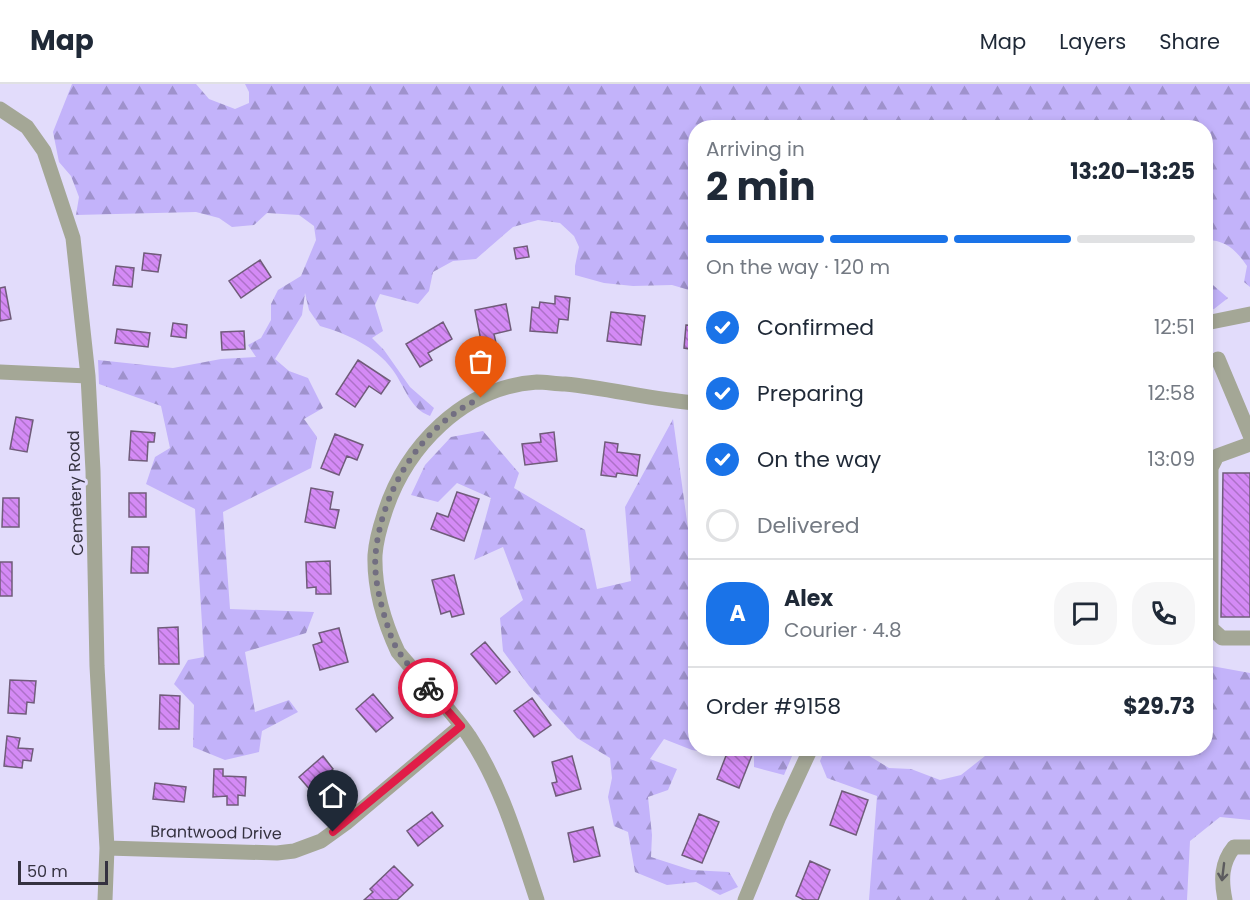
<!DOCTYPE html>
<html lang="en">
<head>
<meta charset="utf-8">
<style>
  :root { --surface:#fff; --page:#f6f6f7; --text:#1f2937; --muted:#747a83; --line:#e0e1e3; --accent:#1a73e8 }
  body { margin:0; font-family:Poppins,sans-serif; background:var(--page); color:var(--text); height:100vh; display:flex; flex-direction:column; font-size:22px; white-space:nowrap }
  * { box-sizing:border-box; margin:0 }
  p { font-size:20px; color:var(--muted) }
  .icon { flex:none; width:33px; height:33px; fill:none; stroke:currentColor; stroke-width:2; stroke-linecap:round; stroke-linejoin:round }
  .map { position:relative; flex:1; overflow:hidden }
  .sheet { position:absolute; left:688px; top:36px; width:525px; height:636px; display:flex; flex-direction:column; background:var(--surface); border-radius:24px; box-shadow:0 3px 9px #0003 }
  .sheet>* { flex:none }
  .scale { position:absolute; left:18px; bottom:15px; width:90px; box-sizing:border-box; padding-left:6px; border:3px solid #353240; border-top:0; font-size:16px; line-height:21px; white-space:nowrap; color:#353240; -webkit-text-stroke:4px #e2dcfb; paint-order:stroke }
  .pin { position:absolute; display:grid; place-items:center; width:51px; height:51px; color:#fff; margin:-62px -26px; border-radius:50% 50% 50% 0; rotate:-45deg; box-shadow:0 0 6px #0007 }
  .pin .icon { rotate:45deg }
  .courier { position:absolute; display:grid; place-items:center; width:60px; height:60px; margin:-30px; border:4px solid #e11d48; border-radius:50%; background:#fff; color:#222; box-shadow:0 2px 8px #0007 }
  .head em { font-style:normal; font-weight:700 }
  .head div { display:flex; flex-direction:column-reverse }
  .head { display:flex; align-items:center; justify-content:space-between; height:102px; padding:0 18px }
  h1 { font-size:39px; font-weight:700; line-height:45px }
  .bar { display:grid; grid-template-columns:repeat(4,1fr); gap:9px 6px; align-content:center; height:72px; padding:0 18px }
  .bar i { height:8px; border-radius:4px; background:var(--line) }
  .bar .active { background:var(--accent) }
  .bar p { grid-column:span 4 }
  .line { display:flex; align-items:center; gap:15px; padding:0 18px; border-top:2px solid var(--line) }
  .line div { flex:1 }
  .round { display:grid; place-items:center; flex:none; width:63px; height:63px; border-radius:24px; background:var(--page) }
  ol { padding:0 18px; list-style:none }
  li { display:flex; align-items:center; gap:18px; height:66px }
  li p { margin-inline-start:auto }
  li .icon { padding:6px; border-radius:50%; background:var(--accent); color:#fff; stroke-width:4 }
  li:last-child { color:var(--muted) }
  li i { width:33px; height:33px; border:3px solid var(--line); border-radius:50% }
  header { display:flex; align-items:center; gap:36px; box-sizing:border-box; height:84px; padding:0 30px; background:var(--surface); border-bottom:2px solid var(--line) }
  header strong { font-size:28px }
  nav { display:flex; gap:33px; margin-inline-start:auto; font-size:21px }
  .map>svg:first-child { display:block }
  .forest { fill:url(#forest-firs) }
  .building { fill:url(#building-back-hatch); stroke:#705c7a; stroke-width:1.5 }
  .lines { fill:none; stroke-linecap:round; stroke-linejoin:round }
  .minor { stroke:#a4a796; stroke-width:15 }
  .oneway { stroke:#5c5b5e }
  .done { stroke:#726e81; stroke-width:6; stroke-dasharray:0 10.8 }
  .route { stroke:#e11d48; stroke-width:8 }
  .labels { text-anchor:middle; stroke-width:6; stroke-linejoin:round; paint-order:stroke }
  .street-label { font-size:16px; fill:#353240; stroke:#e2dcfb }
</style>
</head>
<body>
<header>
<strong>Map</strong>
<nav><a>Map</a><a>Layers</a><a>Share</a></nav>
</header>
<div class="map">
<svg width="1250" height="816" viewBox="0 0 1250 816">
  <defs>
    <pattern id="forest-firs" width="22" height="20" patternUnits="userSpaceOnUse" patternTransform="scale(1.5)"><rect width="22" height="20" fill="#c3b3fa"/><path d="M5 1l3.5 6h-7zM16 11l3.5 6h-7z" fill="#9f92cc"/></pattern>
    <pattern id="building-back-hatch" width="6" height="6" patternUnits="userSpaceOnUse" patternTransform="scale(1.5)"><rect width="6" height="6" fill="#d48af5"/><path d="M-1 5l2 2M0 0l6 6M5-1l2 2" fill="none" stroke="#ad71c8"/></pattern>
  </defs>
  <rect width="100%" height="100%" fill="#e2dcfb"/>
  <path class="forest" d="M72,0H196L209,15L235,25L249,19V8L245,0H1250V203L1244,198L1247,182C1236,166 1226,156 1206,156V44H696V208L672,201L633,202L604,199L575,191V182L579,163L574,152L560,139L538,136L513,143L476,175L453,177L433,188L429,207L418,220L380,210L375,221L383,247L372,254L384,266L410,303L434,324L430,332C409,324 405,302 392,285C376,263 346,249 320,242L309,226L305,209L302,231L275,275L289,287L308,294L323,324L304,335L317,353L311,384L223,428L230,525L314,528L306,549L245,568L255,628L289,616L298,628L262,647L259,668L225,676L193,663L194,621L174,600L188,576L204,573L195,425L146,400L155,373L170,364L161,322L99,300L98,276L173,284L221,275L256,273L248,261L261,254L271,236V220L278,206L301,192L316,156L314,142L299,131L267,129L254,141L232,143L219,134L196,128L76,131L79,113L71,92L59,78L53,48Z
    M1206,195L1228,214L1214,225L1206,227Z
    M673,335L692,474L696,476V597L689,614L696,618V664L725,665L721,671L692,666L664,655L650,675L677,685L668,706L648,713L652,751L651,773L691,786L729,788L738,803L720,811L696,798L667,801L635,788L628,748L614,742L608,713L612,694L610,674L577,654L529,602L503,567L500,534L523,516L503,463L474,476L491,414L457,399L438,418L411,411L425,381L451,353L483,347L519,389L514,404L585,446L597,505L631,497L625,423Z
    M1206,581L1250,589V736L1220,733L1190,757L1187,816H869L877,712L827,694L820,677L825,665H858L889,684L911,685L940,696L961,691L985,672L1002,671L1019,665L1206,664Z
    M748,665H795L784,691L754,683V667Z"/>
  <path class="building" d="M527,162L529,173L516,175L514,164Z
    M144,169L161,171L158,188L142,186Z
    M260,176L271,193L241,214L229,197Z
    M116,182L134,184L132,203L113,201Z
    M5,203L11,235L0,237V204Z
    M555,212L570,214L568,236L559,235L557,249L530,247L532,223L539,224L540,218L555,220Z
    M506,220L511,246L494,250L496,259L482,262L475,226Z
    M611,228L645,232L641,261L607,257Z
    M443,238L452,255L428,269L432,276L420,283L406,260Z
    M173,239L187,241L186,254L171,252Z
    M686,241L696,242V266L684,264Z
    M117,245L150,249L148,263L115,259Z
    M244,247L245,265L222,266L221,248Z
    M358,276L390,297L381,310L369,302L355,323L336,310Z
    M16,333L33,336L27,368L10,365Z
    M131,347L155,349L154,358H148L147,377L129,376Z
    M554,348L557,377L525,381L522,360L541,358L540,350Z
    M335,350L363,361L357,376L347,372L339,391L321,384Z
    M605,358L618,360L617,368L640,371L637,392L617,389L616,393L601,391Z
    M1223,389H1250V533H1221Z
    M311,404L333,408L330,425L339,426L335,444L305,438Z
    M457,408L479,415L464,457L431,445L437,429L448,433Z
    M129,409H146V433H129Z
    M3,414H19V443H2Z
    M132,463H149L148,489H131Z
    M330,477L331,510H316V503L307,504L306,478Z
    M0,478H12V512H0Z
    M454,491L464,530L452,533L450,527L441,530L432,496Z
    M178,543L179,580H159L158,544Z
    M339,544L348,578L320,586L313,561L322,558L319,549Z
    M485,558L510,588L496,600L471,570Z
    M10,596L36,597L34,619L27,618L26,630L8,629Z
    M373,610L393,634L376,648L356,625Z
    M160,611L180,612L179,645H159Z
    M532,614L551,641L534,653L514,627Z
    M7,652L20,654L18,664L33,665L31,677L23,676L22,684L4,682Z
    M729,664H736L752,671L739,704L717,695Z
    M323,672L333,685L318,698L320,701L312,708L299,693Z
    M572,672L581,705L556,712L552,699L557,698L552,678Z
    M214,685H223V692L246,693L245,712L238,711V721H227V712L213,713Z
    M155,699L186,703L184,718L153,715Z
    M842,707L868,716L856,751L830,741Z
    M432,728L443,742L418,762L407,747Z
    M699,730L719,738L702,779L682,771Z
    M593,743L600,772L574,778L568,749Z
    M810,777L830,786L818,816H804L796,812Z
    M394,782L413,801L397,816H364L373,808L370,805Z"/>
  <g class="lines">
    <path class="minor" d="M0,25L27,43L44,67L73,154L88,292L93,387L97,582L107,764L105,816
      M1206,239L1250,230
      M1218,275L1250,351
      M0,288L88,292
      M1250,360L1217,372L1211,384V544L1222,554H1250
      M107,764L277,769L294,767L321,757L346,739L461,642
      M537,816C518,759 502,702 469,652C448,622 421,596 398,568C384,538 374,504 375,471C376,457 380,443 384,431C405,363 463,303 537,298C546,298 556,300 565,300C609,304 652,316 696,319
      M745,816L779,733L811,664
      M1225,816C1221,796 1221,779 1234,763H1250"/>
  </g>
  <defs><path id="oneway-shaft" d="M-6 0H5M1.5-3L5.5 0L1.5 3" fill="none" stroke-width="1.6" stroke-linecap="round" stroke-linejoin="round" transform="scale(1.5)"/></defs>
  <use class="oneway" href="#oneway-shaft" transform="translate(1223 788) rotate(97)"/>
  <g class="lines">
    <path class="done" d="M428,604C419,592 407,581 399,568C392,558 389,546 385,534C379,513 373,489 376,466C383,404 423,340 481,314"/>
    <path class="route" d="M333,748L461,642L428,604"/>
  </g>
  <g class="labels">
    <g class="street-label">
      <text transform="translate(75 409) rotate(-92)" y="6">Cemetery Road</text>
      <text transform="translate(216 748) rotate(1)" y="6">Brantwood Drive</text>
    </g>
  </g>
</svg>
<div class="scale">50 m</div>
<div class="pin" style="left:481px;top:314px;background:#ea580c"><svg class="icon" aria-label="bag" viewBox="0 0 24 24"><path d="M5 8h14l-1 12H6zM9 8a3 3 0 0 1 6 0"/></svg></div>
<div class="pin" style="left:333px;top:748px;background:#1f2937"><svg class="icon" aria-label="home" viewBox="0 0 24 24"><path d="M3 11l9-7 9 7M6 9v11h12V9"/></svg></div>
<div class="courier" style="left:428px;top:604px"><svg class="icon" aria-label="bike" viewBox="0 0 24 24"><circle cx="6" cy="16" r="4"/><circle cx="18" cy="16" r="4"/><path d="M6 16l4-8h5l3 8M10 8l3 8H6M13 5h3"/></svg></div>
<section class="sheet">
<div class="head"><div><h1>2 min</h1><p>Arriving in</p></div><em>13:20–13:25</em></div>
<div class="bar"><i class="active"></i><i class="active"></i><i class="active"></i><i></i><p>On the way · 120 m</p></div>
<ol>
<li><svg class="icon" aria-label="check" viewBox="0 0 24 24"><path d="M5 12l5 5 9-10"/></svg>Confirmed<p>12:51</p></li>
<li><svg class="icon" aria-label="check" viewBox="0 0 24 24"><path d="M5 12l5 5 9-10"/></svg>Preparing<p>12:58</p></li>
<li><svg class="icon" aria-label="check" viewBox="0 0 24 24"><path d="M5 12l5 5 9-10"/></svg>On the way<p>13:09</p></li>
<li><i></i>Delivered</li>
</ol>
<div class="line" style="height:108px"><b class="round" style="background:var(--accent);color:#fff">A</b><div><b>Alex</b><p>Courier · 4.8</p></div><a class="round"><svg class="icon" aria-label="chat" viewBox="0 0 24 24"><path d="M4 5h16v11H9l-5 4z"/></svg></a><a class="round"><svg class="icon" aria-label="phone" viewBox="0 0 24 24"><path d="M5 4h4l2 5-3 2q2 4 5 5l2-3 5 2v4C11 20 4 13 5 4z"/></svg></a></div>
<div class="line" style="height:78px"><div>Order #9158</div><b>$29.73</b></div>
</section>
</div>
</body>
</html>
